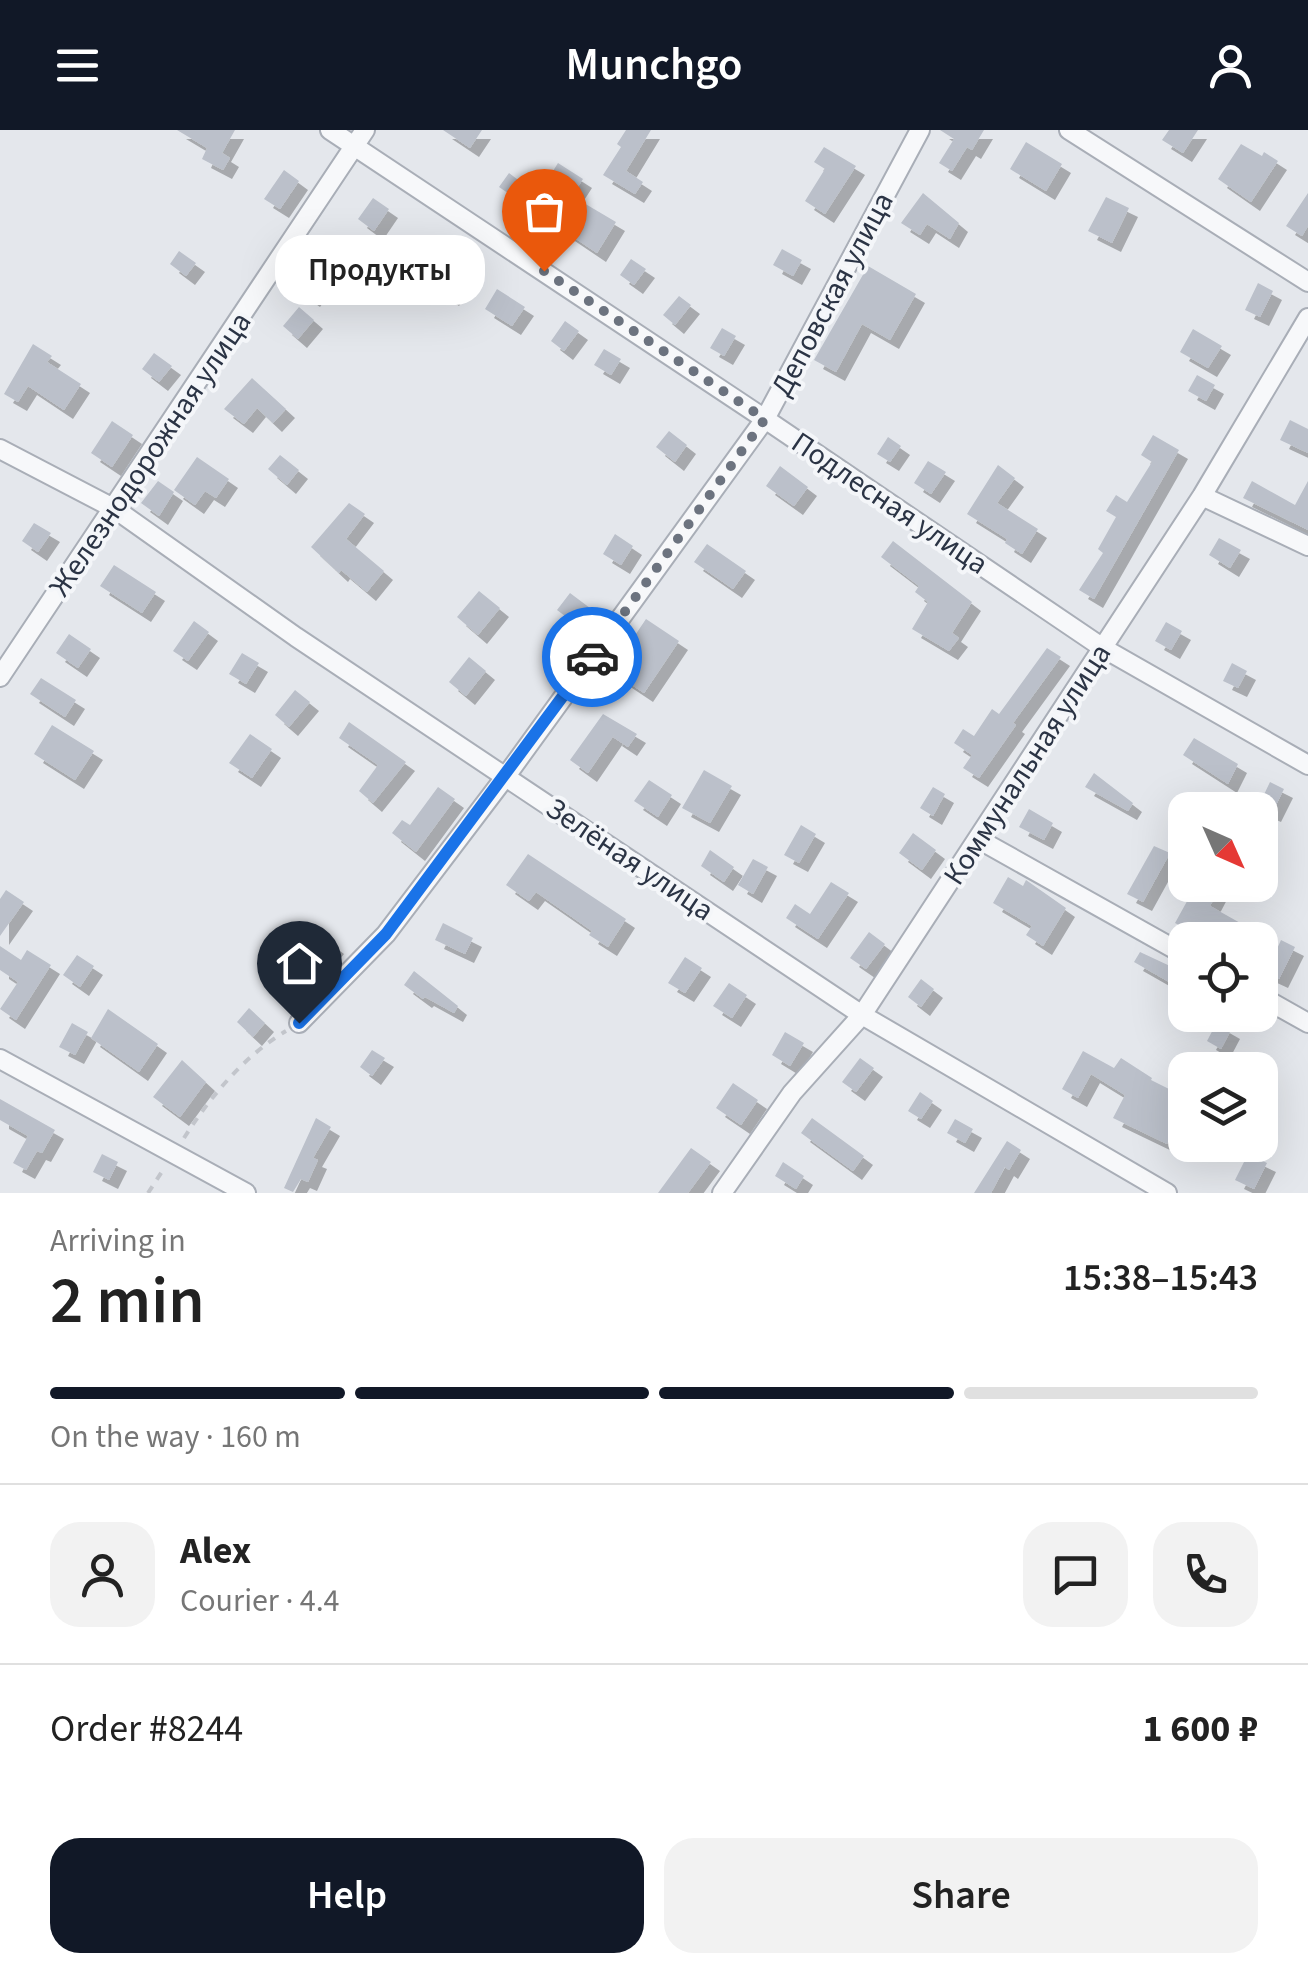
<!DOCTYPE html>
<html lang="en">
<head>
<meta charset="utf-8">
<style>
  :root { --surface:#fff; --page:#f2f2f2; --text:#222; --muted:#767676; --line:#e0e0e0; --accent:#111827 }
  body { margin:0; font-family:"Source Sans 3",sans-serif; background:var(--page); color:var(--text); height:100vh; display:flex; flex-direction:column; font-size:38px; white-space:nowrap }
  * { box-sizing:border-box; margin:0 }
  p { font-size:32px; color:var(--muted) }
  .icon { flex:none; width:55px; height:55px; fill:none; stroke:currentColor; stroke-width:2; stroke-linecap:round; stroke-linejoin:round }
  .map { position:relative; height:1063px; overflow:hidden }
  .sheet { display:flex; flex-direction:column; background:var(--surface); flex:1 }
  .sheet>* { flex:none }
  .needle { width:65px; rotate:135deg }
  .controls { position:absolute; left:1168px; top:662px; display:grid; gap:20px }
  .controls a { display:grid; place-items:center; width:110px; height:110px; border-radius:20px; background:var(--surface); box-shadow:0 10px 40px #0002; font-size:50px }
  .pin { position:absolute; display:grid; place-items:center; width:85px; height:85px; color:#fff; margin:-102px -42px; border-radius:50% 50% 50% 0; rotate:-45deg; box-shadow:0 0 10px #0007 }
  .pin .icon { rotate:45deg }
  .courier { position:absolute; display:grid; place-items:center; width:100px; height:100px; margin:-50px; border:8px solid #1a73e8; border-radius:50%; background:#fff; color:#222; box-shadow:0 2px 12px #0007 }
  .bubble { position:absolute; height:70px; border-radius:30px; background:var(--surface); box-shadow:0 10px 40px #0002; font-size:32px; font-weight:600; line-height:70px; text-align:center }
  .overview em { font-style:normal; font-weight:600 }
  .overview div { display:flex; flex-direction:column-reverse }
  .overview { display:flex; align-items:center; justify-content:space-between; height:170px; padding:0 50px }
  h1 { font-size:65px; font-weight:600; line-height:75px }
  .bar { display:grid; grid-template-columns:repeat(4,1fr); gap:15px 10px; align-content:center; height:120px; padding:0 50px }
  .bar i { height:12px; border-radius:8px; background:var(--line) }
  .bar .active { background:var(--accent) }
  .bar p { grid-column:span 4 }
  .line { display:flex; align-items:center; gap:25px; padding:0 50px; border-top:2px solid var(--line) }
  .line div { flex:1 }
  .round { display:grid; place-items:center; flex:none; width:105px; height:105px; border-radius:30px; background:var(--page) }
  .primary-button { display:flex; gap:20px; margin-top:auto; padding:20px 50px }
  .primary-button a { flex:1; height:115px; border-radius:30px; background:var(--accent); color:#fff; font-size:40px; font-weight:600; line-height:115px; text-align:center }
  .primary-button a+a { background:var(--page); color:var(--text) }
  header { display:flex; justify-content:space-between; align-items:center; height:130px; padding:0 50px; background:var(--accent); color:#fff; font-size:45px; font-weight:600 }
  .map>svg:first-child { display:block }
  .building { fill:#bbc0ca; filter:url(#shadow) }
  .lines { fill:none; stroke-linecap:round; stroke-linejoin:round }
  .street-casing { stroke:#a9aeb7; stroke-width:22 }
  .path { stroke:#c2c5cb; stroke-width:4; stroke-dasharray:8 8; stroke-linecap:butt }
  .street { stroke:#f7f8fa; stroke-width:18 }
  .done { stroke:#6c737f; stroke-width:10; stroke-dasharray:0 18 }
  .route { stroke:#1a73e8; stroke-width:12 }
  .labels { text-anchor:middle; stroke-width:8; stroke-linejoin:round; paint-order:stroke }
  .street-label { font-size:30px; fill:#2b3445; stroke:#f4f6f9 }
</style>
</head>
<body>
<header><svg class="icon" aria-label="menu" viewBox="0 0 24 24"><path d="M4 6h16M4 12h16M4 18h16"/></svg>Munchgo<svg class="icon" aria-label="person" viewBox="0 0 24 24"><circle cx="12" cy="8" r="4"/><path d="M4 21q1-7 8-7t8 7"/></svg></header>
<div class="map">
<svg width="1308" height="1063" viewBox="0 0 1308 1063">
  <defs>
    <filter id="shadow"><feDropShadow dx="9" dy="9" stdDeviation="0" flood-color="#0004"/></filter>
  </defs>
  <rect width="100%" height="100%" fill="#e4e7ec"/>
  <path class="building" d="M177,0H235L222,23L230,28L223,40L202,29L207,18Z
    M443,0H482L470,18Z
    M626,0H651L626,41L643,52L635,64L603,45L621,17L617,14Z
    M940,0H984L972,20L967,17L952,41L939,33L954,9Z
    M1169,0H1198L1183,23L1162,10Z
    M1026,12L1062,34L1046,61L1010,39Z
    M1241,14L1262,26L1264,22L1278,31L1251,72L1218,49Z
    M824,17L856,36L825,84L805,71L825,39L814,32Z
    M558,33L583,49L572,66L616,92L597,123L499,57L509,43L538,65Z
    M284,40L299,51L280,79L264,69Z
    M923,63L959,93L950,109L927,94L920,105L901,93Z
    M1308,63V96L1302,106L1286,96Z
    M1106,67L1129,78L1112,113L1088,101Z
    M373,68L389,79L374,101L358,89Z
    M782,119L802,130L793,146L773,135Z
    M179,121L196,133L186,146L170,134Z
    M318,127L333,137L311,168L297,158Z
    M383,129L398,138L387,156L373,147Z
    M631,129L646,139L634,155L620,145Z
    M868,136L916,164L890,210L862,194L836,242L814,230Z
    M451,139L464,148L450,167L438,159Z
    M1258,153L1273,161L1260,187L1245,180Z
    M497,159L525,177L512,196L485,179Z
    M679,166L691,175L675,195L663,185Z
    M299,177L314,190L298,209L283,196Z
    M565,191L579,201L564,221L551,211Z
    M722,198L736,206L724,226L710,218Z
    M1193,199L1222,216L1208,238L1180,222Z
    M33,214L52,226L47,232L81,254L64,280L28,256L18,272L4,264Z
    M604,219L621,229L611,245L594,235Z
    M154,223L172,236L159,252L142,239Z
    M1197,245L1215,255L1206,271L1188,261Z
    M252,248L286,279L273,293L257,278L244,294L224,279Z
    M1290,290L1308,299V323L1280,310Z
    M112,291L133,305L112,337L91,323Z
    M669,301L687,315L675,332L656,317Z
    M1153,305L1179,320L1094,469L1079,460L1103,423L1098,419L1116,387L1106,381L1116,365L1127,372L1152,332L1141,325Z
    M888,307L901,316L890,332L877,324Z
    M280,325L299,340L287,355L268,339Z
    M197,327L229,349L216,368L205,361L195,375L174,360Z
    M928,331L946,342L931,364L914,353Z
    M998,335L1015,348L997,373L1038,399L1022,424L1005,413L1007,409L967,384Z
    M780,336L808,357L794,376L766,356Z
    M158,351L174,362L159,386L141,373Z
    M1252,351L1295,375L1308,351V400L1243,368Z
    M349,373L365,384L346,409L384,441L367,462L341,440L339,443L311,417Z
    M34,393L51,403L38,422L22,411Z
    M615,404L633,416L621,435L603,424Z
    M1219,408L1241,420L1230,438L1209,425Z
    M893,411L972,472L952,503L959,508L949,521L912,499L928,472L915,462L919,456L881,427Z
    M707,414L746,441L733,459L694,432Z
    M114,435L156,462L142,483L100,456Z
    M479,461L500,478L478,505L457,487Z
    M570,463L590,478L577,495L557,480Z
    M646,489L679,511L644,563L611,541Z
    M194,491L209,502L188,531L173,521Z
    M1166,492L1182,501L1171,520L1155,511Z
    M69,504L91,519L78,538L56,523Z
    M1047,518L1061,527L1013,593L1016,595L979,648L963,638L972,625L954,613L963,599L974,606L992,579L999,584Z
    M242,523L259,533L246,554L229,544Z
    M469,527L486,541L466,566L449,552Z
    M1232,533L1247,541L1238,558L1223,551Z
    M41,548L76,570L65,587L30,564Z
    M295,560L310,572L289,597L275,585Z
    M603,584L637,604L628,617L613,607L616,602L588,643L570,630Z
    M349,592L406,632L373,673L359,661L378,635L339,608Z
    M52,595L94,621L75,650L34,624Z
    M250,604L272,619L252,648L229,633Z
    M1194,608L1238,634L1228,654L1183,625Z
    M704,640L732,656L710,693L682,678Z
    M1094,643L1133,673L1128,681L1085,657Z
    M649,650L672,665L658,687L634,671Z
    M1270,652L1284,659L1272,683L1258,677Z
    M438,657L455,669L416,722L392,703L402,690L410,695Z
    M933,657L945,664L933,686L920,678Z
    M1029,679L1053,693L1044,710L1019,697Z
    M801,695L816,704L799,733L784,725Z
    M913,703L936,720L922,740L899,723Z
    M1154,716L1170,723L1143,772L1127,764Z
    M710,720L734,737L724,752L701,736Z
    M528,724L626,789L608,817L589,805L592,801L536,762L529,771L506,755Z
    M753,729L768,737L753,764L738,755Z
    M1008,747L1023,756L1026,750L1066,778L1043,816L1026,805L1032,796L993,773Z
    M831,752L849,763L818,809L786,788L795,774L810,784Z
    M1196,755H1221L1210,776L1251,799L1245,810H1207L1175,793Z
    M6,760L24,772L0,806V769Z
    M443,793L473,808L465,824L435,810Z
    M869,802L885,814L866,839L850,828Z
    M322,805L335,815L306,852L302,848L285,866L261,845L273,831L286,843Z
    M1281,810L1295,817L1279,849L1266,843Z
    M0,816L21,830L27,820L51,835L16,890L0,879L18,852L0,840Z
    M1140,822L1185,843V861L1134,832Z
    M77,825L94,836L80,857L63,845Z
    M685,827L702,838L685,863L668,853Z
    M414,841L458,876L454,883L425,867L423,869L404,855Z
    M921,849L934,859L921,877L908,867Z
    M729,853L747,865L732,888L713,876Z
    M249,878L265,893L253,907L237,892Z
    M108,879L158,914L139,942L91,908Z
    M1217,892L1231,900L1221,919L1207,911Z
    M72,893L88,902L75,925L59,917Z
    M785,902L804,913L790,936L772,925Z
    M372,920L385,928L372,946L360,937Z
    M1083,921L1114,938L1121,928L1152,948L1151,950L1185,967V977L1167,1014L1113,988L1125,965L1091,944L1078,968L1062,959Z
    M860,928L874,938L856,962L842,952Z
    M182,930L206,952L180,987L153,967Z
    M733,953L758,970L741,995L716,978Z
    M920,962L933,971L921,989L908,981Z
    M0,969L55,1000L42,1023L37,1021L26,1040L13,1033L28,1006L0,990Z
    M316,988L331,997L313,1028L318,1030L308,1052L301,1049L293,1062L284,1058Z
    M812,988L864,1026L853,1041L801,1003Z
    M955,989L973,999L965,1013L947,1003Z
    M1007,1011L1021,1020L1009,1040L1005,1037L991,1063H974Z
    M691,1018L711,1032L688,1063H658Z
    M102,1024L118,1032L109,1050L93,1042Z
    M1248,1024L1267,1033L1254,1059L1235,1050Z
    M783,1032L804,1046L796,1059L775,1046Z"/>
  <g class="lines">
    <g class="street-casing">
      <path id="street" d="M330,0L765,289L1103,518L1308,635
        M1069,0L1308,152
        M0,319L115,379L296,507L862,885L1167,1063
        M1202,366L1308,416
        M0,547L365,0
        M978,709L1185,825
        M1260,866L1308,893
        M299,893L386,804L506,646L765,289L920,0
        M0,929L246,1063
        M722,1063L792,963L862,885L1202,366L1308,188"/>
    </g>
    <path class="path" d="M184,1008C210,967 244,926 286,901
      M148,1063L165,1037"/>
    <use href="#street" class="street"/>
  </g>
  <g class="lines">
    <path class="done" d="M544,141L765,289L592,527"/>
    <path class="route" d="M299,893L386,804L592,527"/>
  </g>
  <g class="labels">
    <g class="street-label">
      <text transform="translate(832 164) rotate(-62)" y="10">Деповская улица</text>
      <text transform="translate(150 324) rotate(-56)" y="10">Железнодорожная улица</text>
      <text transform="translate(890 373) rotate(34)" y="10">Подлесная улица</text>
      <text transform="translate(1027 634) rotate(-57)" y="10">Коммунальная улица</text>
      <text transform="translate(630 729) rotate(34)" y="10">Зелёная улица</text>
    </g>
  </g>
</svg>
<div class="controls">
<a><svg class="needle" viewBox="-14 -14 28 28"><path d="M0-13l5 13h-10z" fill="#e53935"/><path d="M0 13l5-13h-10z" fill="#767676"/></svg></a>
<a><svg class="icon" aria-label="locate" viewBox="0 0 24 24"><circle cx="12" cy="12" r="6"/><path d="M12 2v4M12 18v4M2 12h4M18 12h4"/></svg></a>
<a><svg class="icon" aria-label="layers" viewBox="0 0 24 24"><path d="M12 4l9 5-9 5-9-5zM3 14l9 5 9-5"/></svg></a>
</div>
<div class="pin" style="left:544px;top:141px;background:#ea580c"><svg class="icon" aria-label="bag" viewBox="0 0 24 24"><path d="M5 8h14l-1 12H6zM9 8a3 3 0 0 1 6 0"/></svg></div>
<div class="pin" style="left:299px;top:893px;background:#1f2937"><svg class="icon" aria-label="home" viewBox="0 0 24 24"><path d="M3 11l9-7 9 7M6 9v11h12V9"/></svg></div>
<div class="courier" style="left:592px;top:527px"><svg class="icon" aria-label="car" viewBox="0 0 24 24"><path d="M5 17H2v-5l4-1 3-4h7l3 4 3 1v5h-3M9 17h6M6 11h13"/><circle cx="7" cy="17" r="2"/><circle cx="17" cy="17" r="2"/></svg></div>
<div class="bubble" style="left:275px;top:105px;width:210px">Продукты</div>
</div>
<section class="sheet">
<div class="overview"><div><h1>2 min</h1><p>Arriving in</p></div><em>15:38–15:43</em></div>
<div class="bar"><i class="active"></i><i class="active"></i><i class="active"></i><i></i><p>On the way · 160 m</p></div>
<div class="line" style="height:180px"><a class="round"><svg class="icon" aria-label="person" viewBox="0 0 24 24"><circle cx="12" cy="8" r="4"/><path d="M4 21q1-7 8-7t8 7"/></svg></a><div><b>Alex</b><p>Courier · 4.4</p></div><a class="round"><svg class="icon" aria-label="chat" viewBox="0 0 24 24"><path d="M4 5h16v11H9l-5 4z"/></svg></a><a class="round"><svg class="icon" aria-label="phone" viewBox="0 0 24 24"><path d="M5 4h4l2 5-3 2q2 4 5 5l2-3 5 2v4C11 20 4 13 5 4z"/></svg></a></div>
<div class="line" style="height:130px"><div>Order #8244</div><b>1 600 ₽</b></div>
<div class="primary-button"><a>Help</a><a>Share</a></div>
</section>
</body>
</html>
